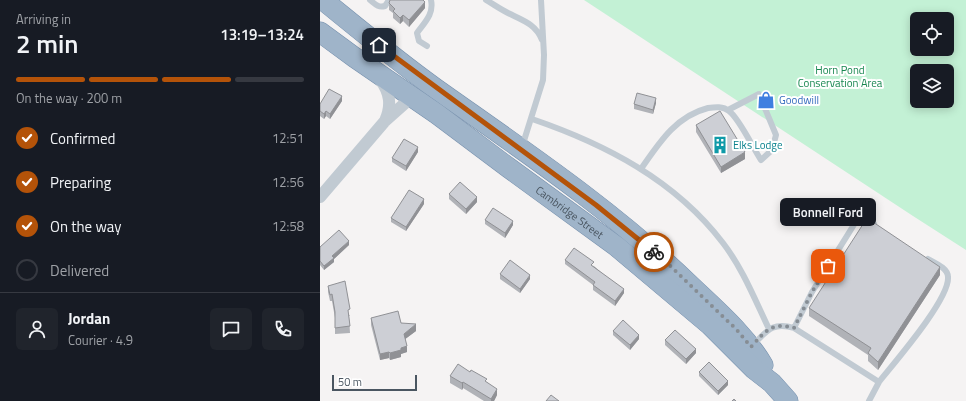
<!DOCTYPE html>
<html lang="en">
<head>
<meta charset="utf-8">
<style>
  :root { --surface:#171b24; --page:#20242c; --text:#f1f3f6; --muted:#9ea1a6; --line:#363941; --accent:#b45309 }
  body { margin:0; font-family:"Titillium Web",sans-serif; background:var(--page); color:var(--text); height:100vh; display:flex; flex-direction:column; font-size:15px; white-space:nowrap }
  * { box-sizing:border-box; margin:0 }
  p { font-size:13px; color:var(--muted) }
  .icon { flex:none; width:22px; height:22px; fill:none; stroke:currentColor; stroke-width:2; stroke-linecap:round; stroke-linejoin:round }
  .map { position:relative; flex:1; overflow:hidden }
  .side { display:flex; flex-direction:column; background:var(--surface); width:320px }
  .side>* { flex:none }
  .tools { position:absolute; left:590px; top:12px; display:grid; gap:8px }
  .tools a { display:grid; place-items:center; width:44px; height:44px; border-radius:6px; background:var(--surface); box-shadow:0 2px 10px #0003; font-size:20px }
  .scale { position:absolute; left:12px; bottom:10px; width:85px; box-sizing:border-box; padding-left:4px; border:2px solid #4a5661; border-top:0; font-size:11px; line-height:14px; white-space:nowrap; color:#4a5661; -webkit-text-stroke:3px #fff; paint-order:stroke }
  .pin { position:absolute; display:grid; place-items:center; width:34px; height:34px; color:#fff; margin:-17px; border-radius:8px; box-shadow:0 2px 6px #0006 }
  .courier { position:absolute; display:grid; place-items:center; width:40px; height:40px; margin:-20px; border:3px solid #b45309; border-radius:50%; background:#fff; color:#222; box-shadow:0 1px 5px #0007 }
  .bubble { position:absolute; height:28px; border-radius:6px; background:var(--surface); box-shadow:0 2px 10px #0003; font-size:13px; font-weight:600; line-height:28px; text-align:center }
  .headline em { font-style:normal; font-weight:600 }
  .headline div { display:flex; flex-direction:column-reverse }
  .headline { display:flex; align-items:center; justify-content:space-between; height:68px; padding:0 16px }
  h1 { font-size:26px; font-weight:600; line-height:30px }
  .bar { display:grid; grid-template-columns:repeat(4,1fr); gap:6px 4px; align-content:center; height:48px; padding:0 16px }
  .bar i { height:5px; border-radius:3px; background:var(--line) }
  .bar .current { background:var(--accent) }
  .bar p { grid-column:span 4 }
  .line { display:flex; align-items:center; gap:10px; padding:0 16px; border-top:1px solid var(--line) }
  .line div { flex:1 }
  .round { display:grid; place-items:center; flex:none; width:42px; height:42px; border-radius:6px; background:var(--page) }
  ol { padding:0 16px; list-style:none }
  li { display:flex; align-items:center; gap:12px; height:44px }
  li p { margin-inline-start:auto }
  li .icon { padding:4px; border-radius:50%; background:var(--accent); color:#fff; stroke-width:4 }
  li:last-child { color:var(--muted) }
  li i { width:22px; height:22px; border:2px solid var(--line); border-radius:50% }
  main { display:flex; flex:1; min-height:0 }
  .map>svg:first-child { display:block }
  .green { fill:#c3f1d5; fill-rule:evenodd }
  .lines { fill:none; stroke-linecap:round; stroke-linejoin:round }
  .trunk-casing { stroke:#7690ad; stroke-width:21 }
  .service { stroke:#c1cad2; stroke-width:6 }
  .minor { stroke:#c1cad2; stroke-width:12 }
  .trunk { stroke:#9fb4c9; stroke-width:20 }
  .wall { fill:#b0b2b7 }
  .shaded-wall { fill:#909195 }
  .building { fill:#cdcfd5; stroke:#909195 }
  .done { stroke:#868d94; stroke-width:4; stroke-dasharray:0 7.2 }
  .route { stroke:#b45309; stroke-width:5 }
  .labels { text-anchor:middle; stroke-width:4; stroke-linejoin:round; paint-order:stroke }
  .park-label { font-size:11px; fill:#17864f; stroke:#fff }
  .shop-label { font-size:11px; fill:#366cbe; stroke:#fff; text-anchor:start }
  .culture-label { font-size:11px; fill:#0d838f; stroke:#fff; text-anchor:start }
  .street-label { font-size:11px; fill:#4a5661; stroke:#fff }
</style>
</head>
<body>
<main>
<section class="side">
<div class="headline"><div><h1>2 min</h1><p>Arriving in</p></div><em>13:19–13:24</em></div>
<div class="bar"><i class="current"></i><i class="current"></i><i class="current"></i><i></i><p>On the way · 200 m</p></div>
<ol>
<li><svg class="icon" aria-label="check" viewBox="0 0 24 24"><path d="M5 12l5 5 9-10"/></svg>Confirmed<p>12:51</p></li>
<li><svg class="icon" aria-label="check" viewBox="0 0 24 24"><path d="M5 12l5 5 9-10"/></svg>Preparing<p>12:56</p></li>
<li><svg class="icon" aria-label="check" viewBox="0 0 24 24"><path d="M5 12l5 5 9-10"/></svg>On the way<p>12:58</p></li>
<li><i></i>Delivered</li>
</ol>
<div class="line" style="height:72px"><a class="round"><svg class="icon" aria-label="person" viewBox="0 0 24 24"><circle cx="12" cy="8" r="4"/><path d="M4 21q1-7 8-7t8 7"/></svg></a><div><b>Jordan</b><p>Courier · 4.9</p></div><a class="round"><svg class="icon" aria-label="chat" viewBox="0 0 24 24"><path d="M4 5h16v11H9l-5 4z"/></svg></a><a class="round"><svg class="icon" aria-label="phone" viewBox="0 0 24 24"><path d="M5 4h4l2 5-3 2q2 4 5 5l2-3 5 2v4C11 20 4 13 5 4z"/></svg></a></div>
</section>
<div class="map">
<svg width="646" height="401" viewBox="0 0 646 401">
  <rect width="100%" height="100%" fill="#f5f3f3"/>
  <path class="green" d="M264,0H646V250L593,216ZM597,19H627V49H597ZM597,71H627V101H597Z"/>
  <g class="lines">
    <g class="trunk-casing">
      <g id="trunk">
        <path d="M3,0C40,30 76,60 115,88C201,149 291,209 368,283C394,308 424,333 443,365"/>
        <path id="s1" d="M0,32L34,57L117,114L189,168L296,246L390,325L434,369L452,383L468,401"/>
      </g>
    </g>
    <path class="service" d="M50,0C55,4 58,8 65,6L69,0
      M166,0C173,4 180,9 188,13C202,20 216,24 222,40
      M107,46L99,41L97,33C105,22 114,14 111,0
      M212,119C285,144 355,180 403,243C423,269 435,300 449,329
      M202,147L223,80L224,55L221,0
      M321,169C339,143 356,116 388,108C395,107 403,106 409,111C419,118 433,148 441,160L452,150L456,135L439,94L408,110
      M474,328L492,292L540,215L554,224
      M432,346C446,332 452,321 474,328L559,382L549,401
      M559,382C574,363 630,299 628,277C628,268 615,263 608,259"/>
    <path class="minor" d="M60,79C70,93 72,105 65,121
      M0,197L65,121L92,97"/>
    <use href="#trunk" class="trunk"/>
  </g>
  <path class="wall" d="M69,3L105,8L89,27L83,21L80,24L73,18V13L69,10Z
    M22,101L10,119L6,116L4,119L0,116V104Z
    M336,103L333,114L314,109V104Z
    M376,125L425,159L401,173L376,132Z
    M98,152L86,171L72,162V158Z
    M129,194L157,202L146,214L129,199Z
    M104,204L86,231L71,222V218Z
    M165,220L193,225L185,238L165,224Z
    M29,245L14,259V262L4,270L0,265V247Z
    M245,260L274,266L304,293L295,306L273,290V285L245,264Z
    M180,274L210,279L200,293L180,279Z
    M620,275L558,370L548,361V355L489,316V308Z
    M8,286L30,316H29L30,333L15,334V318L12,301H10L8,292Z
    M51,318L81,323L96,331L85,339L87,352L81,354V357L70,360L69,358L60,360L51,325Z
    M293,331L319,339L310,350L293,335Z
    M345,340L376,353L366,364L345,345Z
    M379,372L408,385L398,395L379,376Z
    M130,376L167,382L177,395L174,401H164L143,388L142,390L130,383Z"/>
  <path class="shaded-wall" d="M105,2V8L89,27V20Z
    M83,15V21L80,24V18Z
    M22,96V101L10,119V114Z
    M336,98V103L333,114V110Z
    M6,111V116L4,119V114Z
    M98,147V152L86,171V166Z
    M425,152V159L401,173V167Z
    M157,197V202L146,214V209Z
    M104,199V204L86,231V227Z
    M193,221V225L185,238V233Z
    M29,241V245L14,259V262L4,270V266L12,256Z
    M620,267V275L558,370V362Z
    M210,275V279L200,293V289Z
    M304,289V293L295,306V301Z
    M96,324V331L84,340V334Z
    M319,335V339L310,350V345Z
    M87,346V352L81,354V357L70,360V353L81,348Z
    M376,349V353L366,364V359Z
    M69,352V358L60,360V354Z
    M408,381V385L398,395V391Z
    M143,382V388L142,390V383Z
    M177,389V395L174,401H171V399Z"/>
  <path class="building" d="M70,0H103L105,2L89,20L83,15L80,18L73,11L75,9L69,3Z
    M9,89L22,96L10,114L6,111L4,114L0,111V104Z
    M317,93L336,98L333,110L314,104Z
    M400,111L425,152L401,167L376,125Z
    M84,139L98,147L86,166L72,158Z
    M140,182L157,197L146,209L129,194Z
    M89,190L104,199L86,227L71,218Z
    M173,208L193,221L185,233L165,220Z
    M547,218L620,267L558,362L548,353L551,348L489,308Z
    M19,230L29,241L12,256L14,258L4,266L0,261V247Z
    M254,248L274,262L271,265L304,289L295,301L273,285L275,282L245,260Z
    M190,260L210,275L200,289L180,274Z
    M25,281L30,309L28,310L30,326L15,328V312L12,294L10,295L8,286Z
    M78,311L81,323L96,324L84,334L87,346L81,348V350L70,353L69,352L60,354L51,318Z
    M303,320L319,335L310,345L293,331Z
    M355,330L376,349L366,359L345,340Z
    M389,362L408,381L398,391L379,372Z
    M138,364L150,372L151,370L167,379L165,381L177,389L171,399L143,382L142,383L130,376Z
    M231,395L239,401H226Z
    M414,399L416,401H412Z"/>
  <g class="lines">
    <path class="done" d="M334,252L345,261L416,329L431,347C444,333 451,321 474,328L492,292L508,266"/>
    <path class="route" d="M59,45L276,205L334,252"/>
  </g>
  <defs>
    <g id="shop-bare" transform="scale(1.38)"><path d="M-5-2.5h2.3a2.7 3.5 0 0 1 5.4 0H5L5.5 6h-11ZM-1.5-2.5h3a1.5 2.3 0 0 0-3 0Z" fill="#3f7fe0" stroke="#fff" stroke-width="2.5" paint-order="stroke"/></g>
    <g id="building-bare" transform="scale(1.38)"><path d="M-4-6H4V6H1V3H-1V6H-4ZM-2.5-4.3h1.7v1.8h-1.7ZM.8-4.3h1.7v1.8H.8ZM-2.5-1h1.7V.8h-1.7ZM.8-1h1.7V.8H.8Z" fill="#0f9aa8" stroke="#fff" stroke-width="2.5" paint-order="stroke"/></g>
  </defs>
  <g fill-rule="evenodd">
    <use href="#shop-bare" x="446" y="100"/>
    <use href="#building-bare" x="400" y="145"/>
  </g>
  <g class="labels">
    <g class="park-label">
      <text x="520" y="74">Horn Pond<tspan x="520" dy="13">Conservation Area</tspan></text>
    </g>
    <g class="shop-label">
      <text x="459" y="104">Goodwill</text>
    </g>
    <g class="culture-label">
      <text x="413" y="149">Elks Lodge</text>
    </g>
    <g class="street-label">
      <text dy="4" stroke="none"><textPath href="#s1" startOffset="308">Cambridge Street</textPath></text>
    </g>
  </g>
</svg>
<div class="tools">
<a><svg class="icon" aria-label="locate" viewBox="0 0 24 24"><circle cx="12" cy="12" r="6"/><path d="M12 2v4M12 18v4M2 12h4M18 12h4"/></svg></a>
<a><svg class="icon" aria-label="layers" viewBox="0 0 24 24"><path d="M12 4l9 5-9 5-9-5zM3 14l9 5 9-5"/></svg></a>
</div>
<div class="scale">50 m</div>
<div class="pin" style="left:508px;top:266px;background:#ea580c"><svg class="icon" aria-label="bag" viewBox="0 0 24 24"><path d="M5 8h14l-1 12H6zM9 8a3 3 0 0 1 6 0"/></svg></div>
<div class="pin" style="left:59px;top:45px;background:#1f2937"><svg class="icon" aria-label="home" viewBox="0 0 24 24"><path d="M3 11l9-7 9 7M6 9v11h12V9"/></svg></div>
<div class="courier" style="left:334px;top:252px"><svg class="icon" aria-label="bike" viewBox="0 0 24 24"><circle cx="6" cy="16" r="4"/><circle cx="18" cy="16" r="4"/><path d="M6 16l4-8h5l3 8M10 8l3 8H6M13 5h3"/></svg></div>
<div class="bubble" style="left:460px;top:198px;width:96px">Bonnell Ford</div>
</div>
</main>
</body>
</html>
